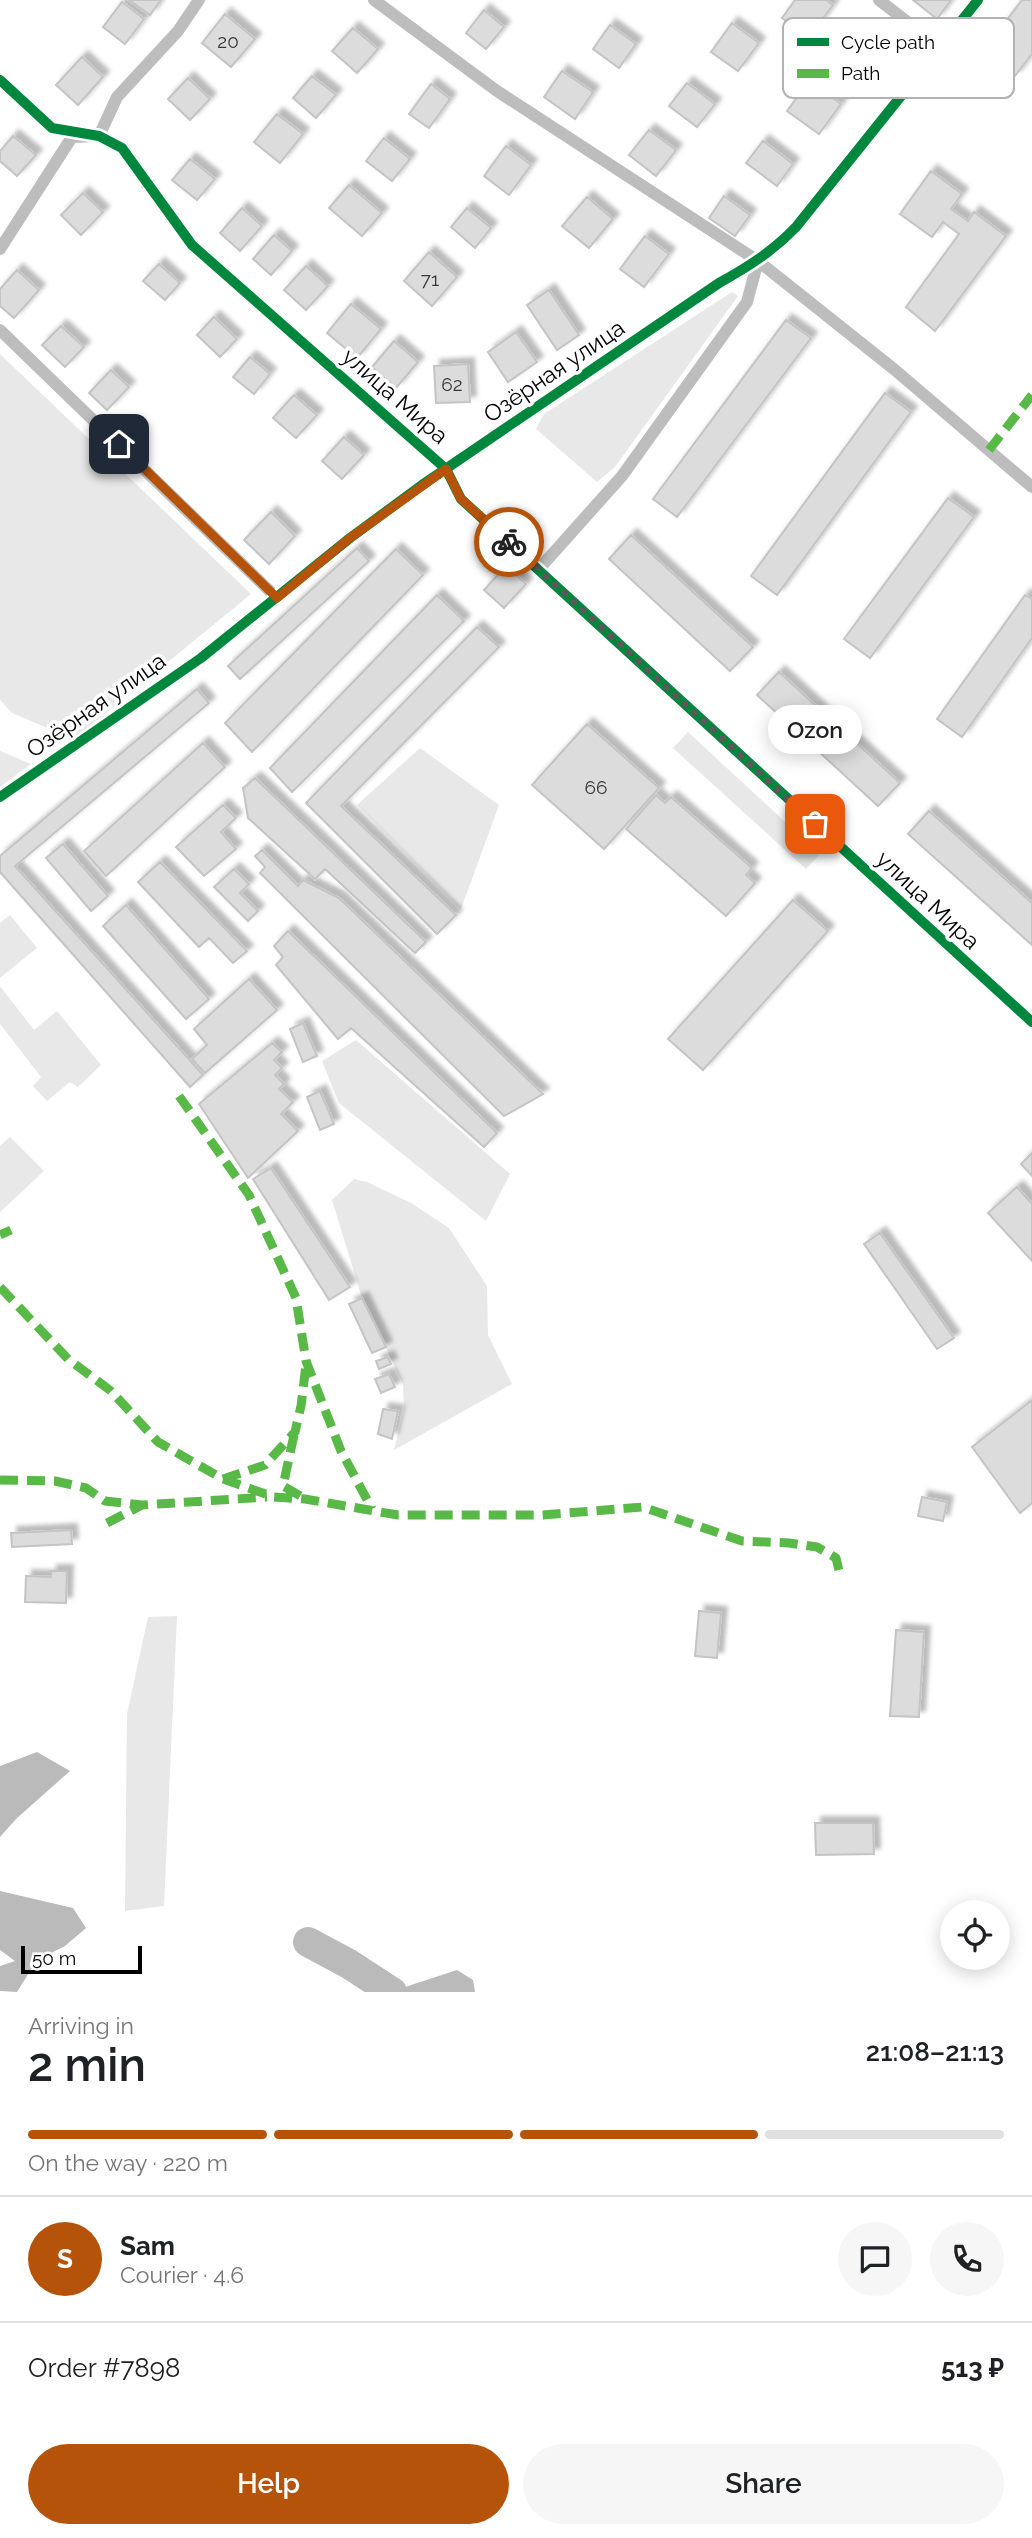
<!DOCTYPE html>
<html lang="en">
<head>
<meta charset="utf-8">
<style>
  :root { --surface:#fff; --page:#f6f6f6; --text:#202124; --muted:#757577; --line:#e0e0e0; --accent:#b45309 }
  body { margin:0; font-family:Raleway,sans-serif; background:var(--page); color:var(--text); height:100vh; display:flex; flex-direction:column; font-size:26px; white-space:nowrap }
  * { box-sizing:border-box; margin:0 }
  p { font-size:23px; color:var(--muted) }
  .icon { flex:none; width:38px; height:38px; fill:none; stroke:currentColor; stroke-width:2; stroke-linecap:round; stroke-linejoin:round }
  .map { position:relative; height:1992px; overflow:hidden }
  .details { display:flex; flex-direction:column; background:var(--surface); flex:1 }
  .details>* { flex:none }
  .tools { position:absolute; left:940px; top:1900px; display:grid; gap:14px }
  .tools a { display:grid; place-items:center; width:70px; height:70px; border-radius:50%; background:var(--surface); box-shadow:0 4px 18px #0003; font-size:35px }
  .scale { position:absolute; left:21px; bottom:18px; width:121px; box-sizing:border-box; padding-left:7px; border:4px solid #000; border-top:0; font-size:19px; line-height:24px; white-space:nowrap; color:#000; -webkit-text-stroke:5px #fff; paint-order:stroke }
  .pin { position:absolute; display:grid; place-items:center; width:60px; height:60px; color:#fff; margin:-30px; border-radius:14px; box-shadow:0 4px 10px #0006 }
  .courier { position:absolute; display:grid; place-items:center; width:70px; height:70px; margin:-35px; border:5px solid #b45309; border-radius:50%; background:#fff; color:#222; box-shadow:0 2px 9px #0007 }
  .bubble { position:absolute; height:49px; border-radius:24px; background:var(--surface); box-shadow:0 4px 18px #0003; font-size:23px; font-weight:600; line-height:49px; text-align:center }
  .head em { font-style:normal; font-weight:600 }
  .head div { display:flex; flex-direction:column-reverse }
  .head { display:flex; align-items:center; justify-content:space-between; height:119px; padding:0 28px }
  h1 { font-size:46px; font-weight:600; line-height:52px }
  .bar { display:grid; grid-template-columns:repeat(4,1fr); gap:10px 7px; align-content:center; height:84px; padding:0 28px }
  .bar i { height:9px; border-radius:5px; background:var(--line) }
  .bar .current { background:var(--accent) }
  .bar p { grid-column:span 4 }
  .line { display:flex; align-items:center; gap:18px; padding:0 28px; border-top:2px solid var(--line) }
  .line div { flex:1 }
  .round { display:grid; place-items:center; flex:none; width:74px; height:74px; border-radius:37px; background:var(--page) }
  .button { display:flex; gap:14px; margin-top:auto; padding:14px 28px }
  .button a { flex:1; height:80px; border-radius:42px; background:var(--accent); color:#fff; font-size:28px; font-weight:600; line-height:80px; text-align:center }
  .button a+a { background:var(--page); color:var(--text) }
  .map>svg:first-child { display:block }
  .green { fill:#e8e8e8 }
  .water { fill:#bababa }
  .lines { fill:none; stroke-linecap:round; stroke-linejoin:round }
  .river { stroke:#bababa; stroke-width:30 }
  .building { fill:#dcdcdc; stroke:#c4c4c4; stroke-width:2; filter:url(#shadow) }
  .street { stroke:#bdbdbd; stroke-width:12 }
  .quiet { stroke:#58b947; stroke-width:9; stroke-dasharray:18 9; stroke-linecap:butt }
  .cycleway-casing { stroke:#fff; stroke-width:15 }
  .cycleway { stroke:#00873e; stroke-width:10 }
  .done { stroke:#595959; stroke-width:7; stroke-dasharray:0 12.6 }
  .route { stroke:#b45309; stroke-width:9 }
  .labels { text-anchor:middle; stroke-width:7; stroke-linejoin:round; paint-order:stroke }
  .number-label { font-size:19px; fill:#373737 }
  .street-label { font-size:23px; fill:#000; stroke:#fff }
  .key { fill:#fff; stroke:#b2b2b2; stroke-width:2 }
  .key-label { font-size:19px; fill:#000 }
</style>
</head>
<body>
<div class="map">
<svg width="1032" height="1992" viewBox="0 0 1032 1992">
  <defs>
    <filter id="shadow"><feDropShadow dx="6" dy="-6" stdDeviation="2" flood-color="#0004"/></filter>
  </defs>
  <rect width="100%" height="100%" fill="#fff"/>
  <path class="green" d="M732,292L738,296L615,467L597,482L536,429L544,414Z
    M0,354L251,594L74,739L12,713L0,700Z
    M688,732L820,854L806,869L673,748Z
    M420,748L499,805L461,909L357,805Z
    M0,751L31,764L0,787Z
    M10,915L37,948L0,978V923Z
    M0,986L34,1030L57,1011L101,1065L78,1087L70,1082L47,1101L33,1086L41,1077L0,1024Z
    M356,1040L510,1174L486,1221L339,1103L322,1061Z
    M10,1137L44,1171L0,1212V1146Z
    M354,1179L367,1182L411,1203L449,1228L487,1286L488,1335L512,1384L394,1450L404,1408L403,1384L362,1298L332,1200Z
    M177,1616L164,1906L125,1911L127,1714L148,1617Z"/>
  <path class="water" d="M37,1752L70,1771L16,1819L0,1837V1766Z
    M0,1891L73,1908L86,1928L65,1946L37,1960L17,1992L0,1991V1966L15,1961L0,1950Z
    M346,1947L405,1987L457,1970L473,1980L475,1992H372L333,1965Z"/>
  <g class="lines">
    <path class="river" d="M308,1942L349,1964L392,1992"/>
  </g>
  <path class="building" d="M129,0H161L150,15Z
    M795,0H826L833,5L809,37L782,18Z
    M913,0H951L937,19Z
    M1022,0H1032V54L1014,77L983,51Z
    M122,2L144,19L125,44L103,27Z
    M484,10L504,27L486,49L466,33Z
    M225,14L255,39L231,67L202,43Z
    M732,23L759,43L738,71L711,52Z
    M610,25L636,44L619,68L593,49Z
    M353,28L378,49L357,73L332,51Z
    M82,57L103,77L78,105L56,85Z
    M562,71L593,92L575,119L544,97Z
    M312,76L336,95L316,118L293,98Z
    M188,78L210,99L190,120L168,99Z
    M809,81L841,104L819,134L787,111Z
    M687,83L715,104L697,127L669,106Z
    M431,84L450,99L429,128L409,114Z
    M277,114L303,134L280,163L254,142Z
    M649,130L676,150L656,176L629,155Z
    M13,136L36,155L17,176L0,161V151Z
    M384,138L410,159L392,181L366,161Z
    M763,141L793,164L777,186L746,163Z
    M506,146L531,165L509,195L484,176Z
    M190,159L215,179L197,200L172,180Z
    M931,171L962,194L951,209L968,221L974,212L1006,236L935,331L906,307L959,234L943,222L932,237L900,214Z
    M349,185L382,213L362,236L329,208Z
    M83,193L103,212L81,235L61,215Z
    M724,196L750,215L735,236L709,218Z
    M587,197L613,219L589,248L562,226Z
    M242,208L262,226L240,251L220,233Z
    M467,208L491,228L475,248L451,227Z
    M274,235L292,251L271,275L253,259Z
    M645,236L669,254L644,287L620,269Z
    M429,252L457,277L432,306L404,281Z
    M159,264L180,283L165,300L143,281Z
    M306,266L328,286L306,310L284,290Z
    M17,270L39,290L14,318L0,306V289Z
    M549,290L579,335L557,350L527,305Z
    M351,304L381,329L357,358L327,333Z
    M214,317L237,339L220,357L197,335Z
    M786,320L811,338L677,517L653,499Z
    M61,326L84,347L65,367L42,345Z
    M516,332L537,362L508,382L488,352Z
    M394,341L418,362L396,388L372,367Z
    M250,357L270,374L254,394L233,377Z
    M468,364L470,402L436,403L434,366Z
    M111,370L129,387L107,410L89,393Z
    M885,393L911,412L777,595L751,576Z
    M294,395L317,415L296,438L273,418Z
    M344,437L364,455L342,479L322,461Z
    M948,498L974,517L870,658L844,639Z
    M271,512L295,536L269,564L244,540Z
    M631,535L753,647L730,671L609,559Z
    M357,548L369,561L240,679L228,666Z
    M396,549L423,575L252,752L225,723Z
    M506,566L526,584L504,608L484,590Z
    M437,595L464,621L292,792L270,768Z
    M1025,595L1032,599V638L962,737L937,719Z
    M477,627L499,647L341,806L456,915L437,934L306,803Z
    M779,672L900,783L878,806L757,695Z
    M197,689L209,703L15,866L203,1075L190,1087L0,872V856Z
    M587,724L659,788L604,849L532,785Z
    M203,743L225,767L106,876L84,851Z
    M255,778L426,942L415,953L325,869L315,879L248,818L243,788Z
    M656,795L665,803L671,797L752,868L746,875L755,883L726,916L626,829Z
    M223,805L236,818L221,832L236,849L204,876L176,847Z
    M929,811L1032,903V945L908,834Z
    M63,844L108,896L91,911L46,858Z
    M262,850L298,886L303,880L339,898L543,1094L504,1116L260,873L265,867L255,856Z
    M160,862L247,951L233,963L209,938L199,947L138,882Z
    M234,869L249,884L240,893L258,911L248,921L214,887Z
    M793,900L828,931L703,1070L668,1039Z
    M126,905L209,999L186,1019L103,926Z
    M288,931L497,1133L484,1147L351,1028L338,1039L276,965L283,957L274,946Z
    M249,979L277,1010L205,1073L192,1059L207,1045L194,1029Z
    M303,1023L317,1056L303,1062L290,1029Z
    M272,1043L282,1052L274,1060L282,1068L275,1075L284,1084L279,1089L293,1102L281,1114L298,1131L248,1178L199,1104Z
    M320,1091L334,1124L320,1130L307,1097Z
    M1032,1153V1176L1021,1164Z
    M271,1168L350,1287L329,1300L253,1179Z
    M1017,1187L1032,1204V1261L988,1213Z
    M880,1233L954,1338L937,1349L864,1244Z
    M362,1298L386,1347L372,1353L349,1304Z
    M388,1357L391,1364L379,1369L376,1361Z
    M389,1374L395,1387L381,1393L375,1379Z
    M1032,1400V1503L1020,1513L972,1447Z
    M383,1409L398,1411L392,1439L378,1434Z
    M922,1497L947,1502L943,1521L918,1516Z
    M71,1530L72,1544L12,1547L11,1533Z
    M51,1571H67L66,1603L25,1602L26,1576L51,1577Z
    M699,1611L721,1613L717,1658L695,1656Z
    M896,1630L924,1632L919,1717L890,1716Z
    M815,1823H873L874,1854L816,1855Z"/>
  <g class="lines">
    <path class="street" d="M374,0L497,91L758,261L895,370L1032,487
      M879,0L941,48
      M0,80L52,128L99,136L122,148L192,245L446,469L461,499L1032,1022
      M0,249L72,137L99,136L117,97L178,31L199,0
      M0,330L277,598
      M539,569L622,476L747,302L758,261
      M0,797L201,658L350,538L422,485L719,283C748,267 773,251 796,227L978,0"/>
    <path class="quiet" d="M989,450L1032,395
      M179,1096L249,1195L296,1298L306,1361L341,1451L372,1509
      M0,1235L11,1230
      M0,1287L68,1359L111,1391L158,1442L223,1479L274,1497L305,1499L398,1515H542L643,1507L742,1541L789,1543L817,1547L836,1558L839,1571
      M294,1435L283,1486L302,1497
      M223,1479L265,1465L295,1432L301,1406L306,1365
      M0,1480L55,1481L86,1488L105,1501L142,1505L267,1497
      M107,1523L142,1505"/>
    <g class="cycleway-casing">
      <path id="cycleway" d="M0,80L52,128L99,136L122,148L192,245L446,469L461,499L1032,1022
        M0,797L201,658L350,538L422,485L719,283C748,267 773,251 796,227L978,0"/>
    </g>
    <use href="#cycleway" class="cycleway"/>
  </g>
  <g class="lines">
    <path class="done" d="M509,542L815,824"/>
    <path class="route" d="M119,444L277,598L350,538L446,469L461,499L509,542"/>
  </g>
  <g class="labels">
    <g class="number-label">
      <text x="228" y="48">20</text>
      <text x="430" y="286">71</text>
      <text x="452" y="391">62</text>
      <text x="596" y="794">66</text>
    </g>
    <g class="street-label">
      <text transform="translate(554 371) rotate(-34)" y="8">Озёрная улица</text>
      <text transform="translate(395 396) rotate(41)" y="8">улица Мира</text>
      <text transform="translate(96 705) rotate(-35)" y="8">Озёрная улица</text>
      <text transform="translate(928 900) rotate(43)" y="8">улица Мира</text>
    </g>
  </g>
  <rect x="783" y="18" width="231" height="80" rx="10" class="key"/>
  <rect x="797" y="38" width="32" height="8" fill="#00873e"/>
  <rect x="797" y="69" width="32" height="9" fill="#58b947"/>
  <g class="key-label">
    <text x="841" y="49">Cycle path</text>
    <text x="841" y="80">Path</text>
  </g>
</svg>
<div class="tools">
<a><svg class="icon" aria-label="locate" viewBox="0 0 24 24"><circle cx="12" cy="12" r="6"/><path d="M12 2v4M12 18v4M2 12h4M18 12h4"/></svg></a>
</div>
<div class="scale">50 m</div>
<div class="pin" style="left:815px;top:824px;background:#ea580c"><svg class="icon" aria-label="bag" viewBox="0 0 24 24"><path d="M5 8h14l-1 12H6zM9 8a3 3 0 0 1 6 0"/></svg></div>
<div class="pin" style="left:119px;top:444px;background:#1f2937"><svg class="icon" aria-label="home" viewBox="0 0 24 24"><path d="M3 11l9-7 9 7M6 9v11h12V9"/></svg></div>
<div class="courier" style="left:509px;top:542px"><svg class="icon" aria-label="bike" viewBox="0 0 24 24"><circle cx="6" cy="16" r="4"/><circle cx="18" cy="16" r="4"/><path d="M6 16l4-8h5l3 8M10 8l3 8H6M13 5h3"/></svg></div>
<div class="bubble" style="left:768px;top:705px;width:94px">Ozon</div>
</div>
<section class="details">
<div class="head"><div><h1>2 min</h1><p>Arriving in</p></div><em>21:08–21:13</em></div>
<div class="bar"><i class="current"></i><i class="current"></i><i class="current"></i><i></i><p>On the way · 220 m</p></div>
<div class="line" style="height:126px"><b class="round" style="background:var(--accent);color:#fff">S</b><div><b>Sam</b><p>Courier · 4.6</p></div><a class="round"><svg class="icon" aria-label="chat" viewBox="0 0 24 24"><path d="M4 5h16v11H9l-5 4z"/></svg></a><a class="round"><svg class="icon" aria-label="phone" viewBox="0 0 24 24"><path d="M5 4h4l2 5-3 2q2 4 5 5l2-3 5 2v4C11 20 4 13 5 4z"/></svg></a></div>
<div class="line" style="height:91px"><div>Order #7898</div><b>513 ₽</b></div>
<div class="button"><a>Help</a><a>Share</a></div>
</section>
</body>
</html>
